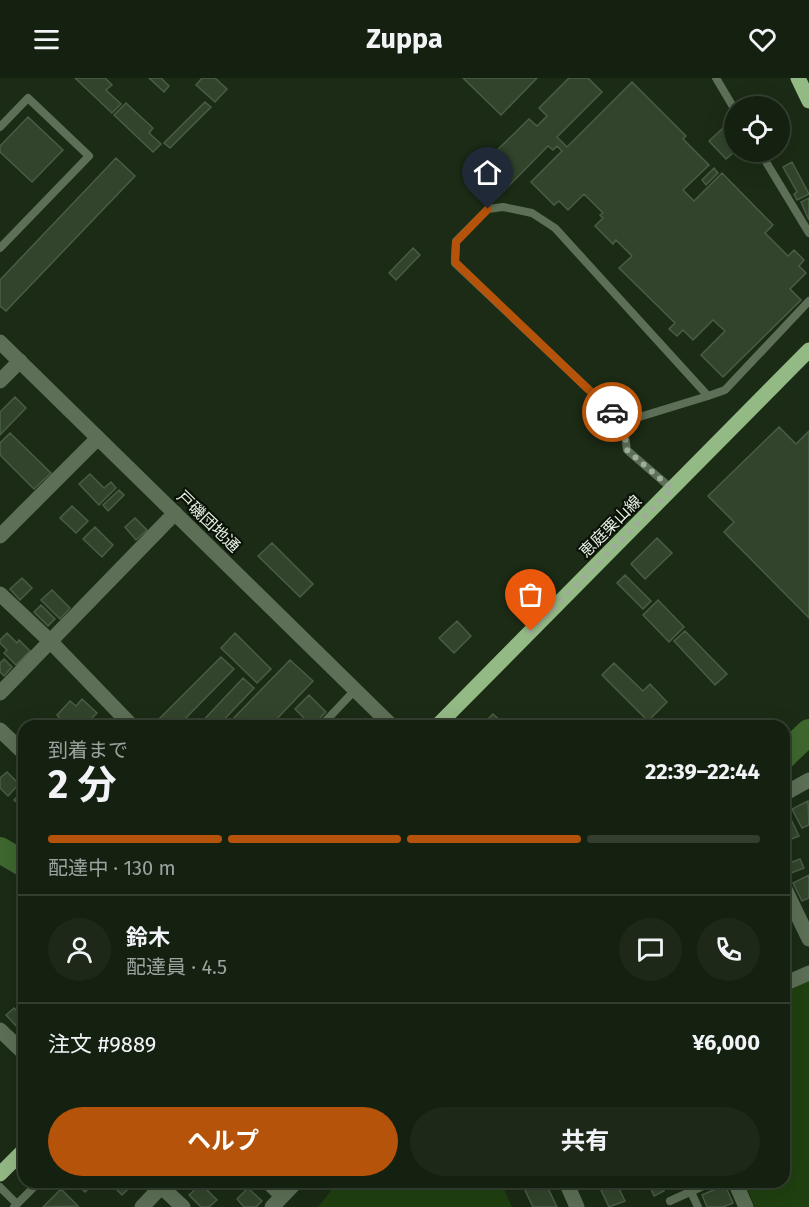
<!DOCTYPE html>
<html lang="ja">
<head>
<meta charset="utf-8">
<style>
  :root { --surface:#142010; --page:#1d2819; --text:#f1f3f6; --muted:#9da39f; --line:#333e30; --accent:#b45309 }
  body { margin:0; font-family:"Fira Sans","Noto Sans JP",sans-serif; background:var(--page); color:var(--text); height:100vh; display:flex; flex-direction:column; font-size:22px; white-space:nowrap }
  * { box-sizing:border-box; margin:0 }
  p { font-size:20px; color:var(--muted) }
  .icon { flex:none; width:33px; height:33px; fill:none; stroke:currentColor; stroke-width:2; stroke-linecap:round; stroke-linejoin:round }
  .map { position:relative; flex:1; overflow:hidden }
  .drawer { position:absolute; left:18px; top:642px; width:772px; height:468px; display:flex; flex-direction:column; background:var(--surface); border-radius:18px; box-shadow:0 6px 24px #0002,0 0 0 2px var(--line) }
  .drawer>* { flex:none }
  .buttons { position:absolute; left:724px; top:18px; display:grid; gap:12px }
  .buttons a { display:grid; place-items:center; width:66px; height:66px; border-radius:50%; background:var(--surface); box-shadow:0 6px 24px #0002,0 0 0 2px var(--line); font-size:30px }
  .pin { position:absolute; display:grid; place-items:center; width:51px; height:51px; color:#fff; margin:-62px -26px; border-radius:50% 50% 50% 0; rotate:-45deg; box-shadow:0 0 6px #0007 }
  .pin .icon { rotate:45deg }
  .courier { position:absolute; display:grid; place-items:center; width:60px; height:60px; margin:-30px; border:4px solid #b45309; border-radius:50%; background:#fff; color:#222; box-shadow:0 2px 8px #0007 }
  .head em { font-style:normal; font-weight:700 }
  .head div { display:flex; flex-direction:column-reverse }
  .head { display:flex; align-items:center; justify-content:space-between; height:102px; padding:0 30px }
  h1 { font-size:39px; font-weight:700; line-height:45px }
  .bar { display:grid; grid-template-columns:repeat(4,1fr); gap:9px 6px; align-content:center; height:72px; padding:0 30px }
  .bar i { height:8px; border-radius:4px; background:var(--line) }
  .bar .selected { background:var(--accent) }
  .bar p { grid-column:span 4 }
  .line { display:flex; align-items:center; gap:15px; padding:0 30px; border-top:2px solid var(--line) }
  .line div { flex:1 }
  .round { display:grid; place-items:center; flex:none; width:63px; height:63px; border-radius:32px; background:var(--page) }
  .primary-button { display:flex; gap:12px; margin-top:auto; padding:12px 30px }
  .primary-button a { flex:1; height:69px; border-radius:36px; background:var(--accent); color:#fff; font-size:24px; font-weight:700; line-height:69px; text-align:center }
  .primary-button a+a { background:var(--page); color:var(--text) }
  header { display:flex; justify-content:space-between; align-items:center; height:78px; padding:0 30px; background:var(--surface); font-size:27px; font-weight:700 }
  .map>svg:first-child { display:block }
  .green { fill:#1f4010 }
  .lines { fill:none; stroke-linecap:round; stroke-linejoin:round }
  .river { stroke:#3e672e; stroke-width:26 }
  .building { fill:#32442c; stroke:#4a5d44; stroke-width:1.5 }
  .service { stroke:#5d6f56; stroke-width:8 }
  .minor { stroke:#5d6f56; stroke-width:15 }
  .tertiary { stroke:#5d6f56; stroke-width:15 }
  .primary { stroke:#93b985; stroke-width:15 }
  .done { stroke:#9fac9a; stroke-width:6; stroke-dasharray:0 10.8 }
  .route { stroke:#b45309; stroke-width:8 }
  .labels { text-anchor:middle; stroke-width:4.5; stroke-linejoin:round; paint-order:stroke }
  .street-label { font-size:16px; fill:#e6f1e2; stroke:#0a1208 }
</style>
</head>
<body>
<header><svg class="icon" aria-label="menu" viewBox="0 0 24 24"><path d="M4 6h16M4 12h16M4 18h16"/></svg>Zuppa<svg class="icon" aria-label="heart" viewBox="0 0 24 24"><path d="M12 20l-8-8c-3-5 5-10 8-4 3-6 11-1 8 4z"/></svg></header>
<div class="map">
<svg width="809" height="1129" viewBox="0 0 809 1129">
  <rect width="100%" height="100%" fill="#1b2b15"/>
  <path class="green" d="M809,903V1129H755L744,1104H784L785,914Z
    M338,1104H501L512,1129H318Z"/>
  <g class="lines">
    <path class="river" d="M784,678L809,654
      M0,772L24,786"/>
  </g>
  <path class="building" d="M75,0H105L112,7L106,12L121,26L112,35Z
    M149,0H161L169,8L164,14Z
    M202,0H215L227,11L215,24L196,7Z
    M463,0H537L501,37Z
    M569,0H588L602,14L557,59L567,69L632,4L686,58L683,61L709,87L683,112L694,123L722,95L773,147L765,155L788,178L794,172L804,182L799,188L806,195L790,211L801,222L723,299L701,277L725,253L713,242L693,262L683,252L677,258L669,251L675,245L619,190L632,178L616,162L613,166L595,148L603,140L600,137L603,135L584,116L568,132L559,123L554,127L531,104L562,73L557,68L553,72L548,68L498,119L485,106L501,90L490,79L529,41L537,48L547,38L539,30Z
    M205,24L211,29L170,70L164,65Z
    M126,25L153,50L149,55L161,66L153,74L114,37Z
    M28,39L63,72L32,104L0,74V68Z
    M723,50L735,63V74H740L737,76L734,74L726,81L709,63Z
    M116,80L135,98L6,233L0,228V202Z
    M792,84L809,116L797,122L794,116L797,114L783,89Z
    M714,90L718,95L706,107L702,102Z
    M809,120V142L801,124Z
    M413,170L420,177L396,202L389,195Z
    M15,319L26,330L0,357V334Z
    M779,349L796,366L809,353V540L724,454L734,444L708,418Z
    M10,355L51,395L34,411L0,377V365Z
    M90,396L104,410L111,404L116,410L99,427L79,406Z
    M119,412L124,417L108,433L103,427Z
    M72,428L88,443L76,455L60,440Z
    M135,440L147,452L136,462L125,449Z
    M95,449L113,467L102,479L83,461Z
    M657,460L672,475L645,501L631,486Z
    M272,465L313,506L300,519L258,478Z
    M625,497L651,523L643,531L617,505Z
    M22,500L32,510L20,522L10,511Z
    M52,512L70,530L60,541L41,522Z
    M658,522L684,549L669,564L643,537Z
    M41,527L55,541L48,548L34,534Z
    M457,543L471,558L454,575L439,560Z
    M685,553L727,596L715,607L674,563Z
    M7,555L17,565L19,562L30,573L16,587L4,575L7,572L0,565V562Z
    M235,555L271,591L257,605L221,570Z
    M221,579L234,591L178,648H156L154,646Z
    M4,581L12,589L4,598L0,594V585Z
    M290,582L313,603L270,648H226Z
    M614,585L643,613L650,606L667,624L648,643L602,597Z
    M243,600L254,610L218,648H198Z
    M309,617L326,634L312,648L295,631Z
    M82,621L97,635L84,648H75L66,640L63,644L57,637L70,623L76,628Z
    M493,636L506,648H481Z
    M7,694L19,706L8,718L0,710V700Z
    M24,712V731L14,722Z
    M808,723L809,747L802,750L792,731Z
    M788,735L799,758L784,764V736Z
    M800,781L804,790L791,795L787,786Z
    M809,797V820L802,823L793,805Z
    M14,930L24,940V949L21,953L6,937Z
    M75,1104H95L85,1114Z
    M109,1104H129L132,1107L122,1117Z
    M521,1104H545L557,1129H533Z
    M613,1104H616L625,1123L609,1129L600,1110Z
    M648,1104H660L664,1113L654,1118Z
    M201,1106L217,1122L209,1129H201L189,1117Z
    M725,1107L733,1125L723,1129H707L702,1117Z
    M248,1110L262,1123L256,1129H244L237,1121Z
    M61,1111L78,1128L43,1129Z"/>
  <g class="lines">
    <path class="service" d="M716,0L735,32
      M0,49L28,20L89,78L0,170
      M760,74L809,155
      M708,318L623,344L455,185L456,163L488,131L503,129L532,135L555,150L708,318L725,312L809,223
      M623,344L627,372L672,411
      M321,648L355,612
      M0,1109L17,1126
      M691,1114L698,1129
      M670,1123L712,1104
      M14,1129L39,1104"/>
    <path class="minor" d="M0,303L20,283
      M0,458L98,360
      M0,516L50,563L132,648
      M0,615L175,435
      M0,652L24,675
      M784,716L809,702
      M784,809L809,861
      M784,906L809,895
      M0,952L24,975
      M156,1104L183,1129
      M268,1104L282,1118
      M566,1104L577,1129
      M735,1104L746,1129
      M142,1129L161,1109
      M272,1129L296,1104"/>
    <path class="tertiary" d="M0,264L392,648"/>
    <path class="primary" d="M798,0L809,23
      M437,648L809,272
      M0,1096L24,1072"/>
  </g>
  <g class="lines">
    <path class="done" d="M531,553L672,411L627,372L623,345L612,334"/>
    <path class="route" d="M488,131L456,164L455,184L612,334"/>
  </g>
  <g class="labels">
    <g class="street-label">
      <text transform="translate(209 443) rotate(44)" y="6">戸磯団地通</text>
      <text transform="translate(610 448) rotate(-45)" y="6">恵庭栗山線</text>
    </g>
  </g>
</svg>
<div class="buttons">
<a><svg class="icon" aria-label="locate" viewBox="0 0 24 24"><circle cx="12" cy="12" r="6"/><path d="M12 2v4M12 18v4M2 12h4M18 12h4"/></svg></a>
</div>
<div class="pin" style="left:531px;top:553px;background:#ea580c"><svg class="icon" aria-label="bag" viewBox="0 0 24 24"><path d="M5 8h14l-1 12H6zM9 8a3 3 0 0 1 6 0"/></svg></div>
<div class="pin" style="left:488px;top:131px;background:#1f2937"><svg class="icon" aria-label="home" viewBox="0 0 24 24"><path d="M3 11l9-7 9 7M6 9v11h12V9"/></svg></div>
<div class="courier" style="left:612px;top:334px"><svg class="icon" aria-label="car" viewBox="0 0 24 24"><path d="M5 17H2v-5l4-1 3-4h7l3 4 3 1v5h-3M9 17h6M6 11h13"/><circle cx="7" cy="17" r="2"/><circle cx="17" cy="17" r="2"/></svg></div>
<section class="drawer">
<div class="head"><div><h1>2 分</h1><p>到着まで</p></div><em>22:39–22:44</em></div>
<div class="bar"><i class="selected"></i><i class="selected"></i><i class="selected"></i><i></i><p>配達中 · 130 m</p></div>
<div class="line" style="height:108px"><a class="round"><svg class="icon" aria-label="person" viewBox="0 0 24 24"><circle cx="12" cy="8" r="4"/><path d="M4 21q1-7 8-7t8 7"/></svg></a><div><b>鈴木</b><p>配達員 · 4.5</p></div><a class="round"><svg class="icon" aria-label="chat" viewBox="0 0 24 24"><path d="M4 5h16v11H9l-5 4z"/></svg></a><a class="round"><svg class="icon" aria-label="phone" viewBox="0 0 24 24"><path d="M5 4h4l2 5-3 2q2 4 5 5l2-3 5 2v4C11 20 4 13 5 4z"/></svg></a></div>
<div class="line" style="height:78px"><div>注文 #9889</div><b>¥6,000</b></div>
<div class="primary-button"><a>ヘルプ</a><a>共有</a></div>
</section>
</div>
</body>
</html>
